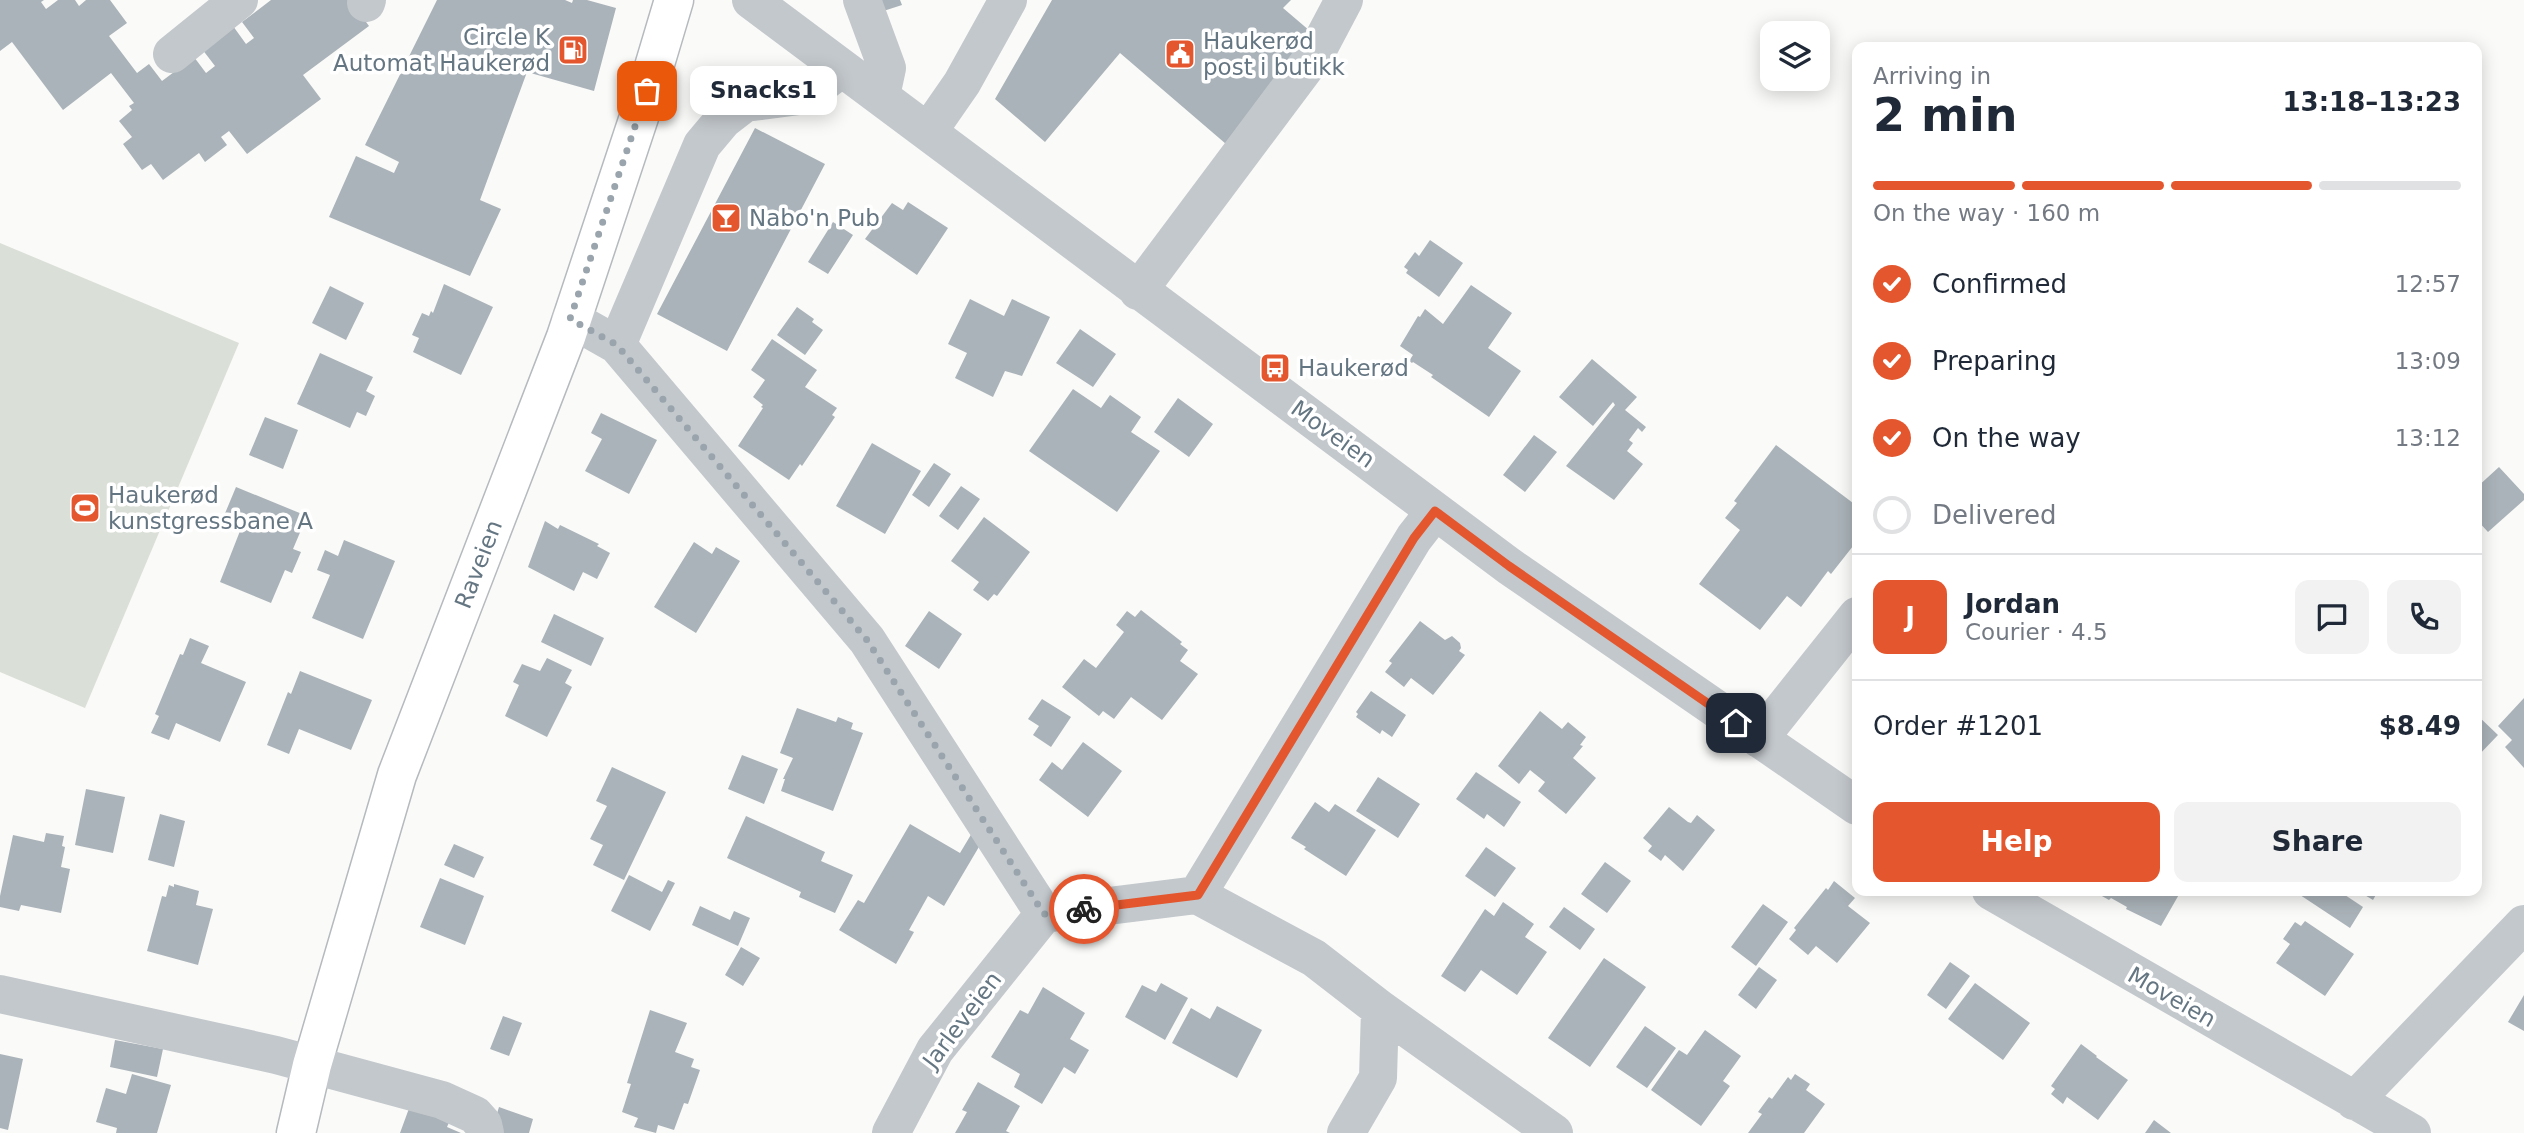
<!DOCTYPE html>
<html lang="en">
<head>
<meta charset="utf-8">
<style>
  :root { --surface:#fff; --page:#f2f2f3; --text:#1f2937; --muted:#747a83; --line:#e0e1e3; --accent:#e4572e }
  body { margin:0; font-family:"DejaVu Sans",sans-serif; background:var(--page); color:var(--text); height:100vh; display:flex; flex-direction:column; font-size:26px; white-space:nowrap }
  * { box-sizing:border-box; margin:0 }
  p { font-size:23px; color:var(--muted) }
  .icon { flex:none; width:38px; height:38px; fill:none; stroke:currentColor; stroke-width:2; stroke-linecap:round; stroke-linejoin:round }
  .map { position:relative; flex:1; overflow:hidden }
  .panel { position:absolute; left:1852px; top:42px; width:630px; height:854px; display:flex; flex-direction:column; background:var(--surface); border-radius:14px; box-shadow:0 4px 18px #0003 }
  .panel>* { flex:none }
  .buttons { position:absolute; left:1760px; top:21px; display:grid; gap:14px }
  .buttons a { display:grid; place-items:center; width:70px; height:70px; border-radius:14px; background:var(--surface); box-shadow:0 4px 18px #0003; font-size:35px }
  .pin { position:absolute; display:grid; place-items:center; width:60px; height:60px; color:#fff; margin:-30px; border-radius:14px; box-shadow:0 4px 10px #0006 }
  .courier { position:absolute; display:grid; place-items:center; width:70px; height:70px; margin:-35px; border:5px solid #e4572e; border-radius:50%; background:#fff; color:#222; box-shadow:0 2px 9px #0007 }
  .bubble { position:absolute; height:49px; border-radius:14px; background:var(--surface); box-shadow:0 4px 18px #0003; font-size:23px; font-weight:800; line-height:49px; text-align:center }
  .headline em { font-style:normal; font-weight:800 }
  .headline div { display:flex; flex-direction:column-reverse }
  .headline { display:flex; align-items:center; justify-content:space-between; height:119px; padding:0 21px }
  h1 { font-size:46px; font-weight:800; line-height:52px }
  .bar { display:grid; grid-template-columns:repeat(4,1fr); gap:10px 7px; align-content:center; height:84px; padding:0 21px }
  .bar i { height:9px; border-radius:5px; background:var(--line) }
  .bar .active { background:var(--accent) }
  .bar p { grid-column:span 4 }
  .line { display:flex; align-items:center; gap:18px; padding:0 21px; border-top:2px solid var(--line) }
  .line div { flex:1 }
  .round { display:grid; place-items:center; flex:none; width:74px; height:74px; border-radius:14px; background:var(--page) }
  ol { padding:0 21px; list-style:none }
  li { display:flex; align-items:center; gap:21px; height:77px }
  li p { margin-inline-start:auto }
  li .icon { padding:7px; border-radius:50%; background:var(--accent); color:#fff; stroke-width:4 }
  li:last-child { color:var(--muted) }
  li i { width:38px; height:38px; border:4px solid var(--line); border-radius:50% }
  .primary-button { display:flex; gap:14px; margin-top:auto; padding:14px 21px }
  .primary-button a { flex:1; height:80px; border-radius:14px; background:var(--accent); color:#fff; font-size:28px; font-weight:800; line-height:80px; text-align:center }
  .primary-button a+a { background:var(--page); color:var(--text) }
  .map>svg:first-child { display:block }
  .garden { fill:#dadfd7 }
  .building { fill:#aab3b9 }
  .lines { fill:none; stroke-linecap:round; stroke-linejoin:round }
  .major-casing { stroke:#b5babe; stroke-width:41 }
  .minor { stroke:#c3c8cc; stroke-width:38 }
  .major { stroke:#fff; stroke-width:38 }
  .done { stroke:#99a4ac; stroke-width:7; stroke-dasharray:0 12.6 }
  .route { stroke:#e4572e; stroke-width:9 }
  .labels { text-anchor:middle; stroke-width:7; stroke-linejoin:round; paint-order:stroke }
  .poi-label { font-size:23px; fill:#657683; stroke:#fff; text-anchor:start }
  .street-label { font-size:23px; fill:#657683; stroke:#fff }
</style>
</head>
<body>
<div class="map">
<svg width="2524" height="1133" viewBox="0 0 2524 1133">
  <rect width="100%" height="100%" fill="#fafaf8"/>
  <path class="garden" d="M0,243L239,343L85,708L0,672Z"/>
  <path class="building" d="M0,0H44L41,2L46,9L58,0H75L79,6L86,0H110L127,23L109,36L137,73L149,64L162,81L194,57L206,73L215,66L202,49L233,26L246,44L254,38L242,22L271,0H350L369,26L303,75L321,99L247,154L229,131L221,137L227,145L205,162L199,153L163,180L151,164L142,170L123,144L132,137L119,121L132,110L129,106L134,103L111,73L63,110L12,42L0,51Z
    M437,0H565L572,3L573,0H587L616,8L594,91L527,72L480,200L501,209L470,276L329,217L356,156L394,173L399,162L365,145Z
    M863,0H900L902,5L868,16Z
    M1052,0H1291L1283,8L1317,37L1226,144L1120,53L1045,142L995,99Z
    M755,128L825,164L727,351L657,314Z
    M908,202L948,228L917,275L865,239L892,203L903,210Z
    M833,222L853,235L828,274L808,262Z
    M1430,240L1463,263L1439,297L1406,273L1408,270L1404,267L1415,252L1419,256Z
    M444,284L493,307L461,375L413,352L419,338L412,335L422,313L429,316L431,311L433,313Z
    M1471,285L1512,313L1488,348L1521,371L1489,417L1431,377L1433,375L1413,362L1412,363L1409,361L1413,355L1400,346L1418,316L1420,317L1425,309L1443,324Z
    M330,286L364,303L346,340L312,323Z
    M970,299L1004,316L1012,299L1050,317L1022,376L1005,371L993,397L955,378L967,353L948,344Z
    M797,307L814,319L812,322L823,330L805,355L777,335Z
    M1080,329L1116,354L1093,387L1056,363Z
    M772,339L817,370L805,387L837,408L832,415L835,417L802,466L800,464L789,480L738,446L763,408L761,407L763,405L753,397L765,380L751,370Z
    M320,353L373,377L366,391L375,396L366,416L357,412L350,428L297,404Z
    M1592,359L1637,397L1625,410L1646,427L1642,432L1638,428L1629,440L1633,443L1627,451L1643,464L1614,500L1566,466L1615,405L1613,402L1593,426L1559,397Z
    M1073,389L1101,408L1110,395L1141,417L1131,432L1160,451L1117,512L1029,451Z
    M1178,398L1213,424L1189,457L1154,432Z
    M601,413L657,440L629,494L585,471L602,439L591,433Z
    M265,417L298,430L283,469L249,455Z
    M1534,435L1557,452L1525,492L1503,475Z
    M872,443L921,471L885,534L836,506Z
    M1776,445L1857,506V541L1831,574L1828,571L1801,607L1787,596L1760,630L1699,584L1740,530L1725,518L1737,503L1734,501Z
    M934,463L951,474L929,507L912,495Z
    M2499,467L2524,494V500L2488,532L2476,519V488Z
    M961,486L980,499L958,530L939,516Z
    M236,487L307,516L293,549L301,552L292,573L285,570L271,603L220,582L240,531L221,523Z
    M984,517L1030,552L997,596L994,594L988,601L973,590L979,582L951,561Z
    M545,521L558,529L560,525L599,544L597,546L610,553L597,579L583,572L574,591L528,567Z
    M344,540L395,561L363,639L312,618L330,575L317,570L325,550L338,556Z
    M694,542L712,554L716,547L740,561L696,633L654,607Z
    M1141,610L1182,642L1180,644L1188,650L1180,661L1198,674L1162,720L1131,697L1114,719L1103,711L1099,716L1062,687L1084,659L1096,668L1124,632L1116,625L1127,611L1135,617Z
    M929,611L962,634L939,669L905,646Z
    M554,614L604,638L591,666L541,642Z
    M1420,621L1445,640L1452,636L1460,643L1461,648L1459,651L1465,655L1433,695L1411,678L1404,687L1385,672L1392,663L1389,661Z
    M190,638L209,646L201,663L246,682L220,742L176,723L169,740L151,733L159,716L155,714L180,654L183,655Z
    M547,658L572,670L565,683L572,687L547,737L505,716L519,685L513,682L522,664L540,671Z
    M300,671L372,700L351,750L299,729L289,754L267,745L288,692L291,694Z
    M1371,691L1406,715L1392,737L1382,730L1380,734L1356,717L1358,714L1356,712Z
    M2524,698V768L2505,747L2512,740L2498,726Z
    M1042,699L1071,717L1051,747L1033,735L1039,726L1028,719Z
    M797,708L836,722L838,717L853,723L851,729L863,733L833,811L781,791L785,779H783L793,758L780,753Z
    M1540,711L1562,729L1568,722L1586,737L1580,745L1583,746L1573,758L1596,778L1566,814L1538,791L1545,782L1530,770L1519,784L1498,766Z
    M2476,714L2498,735L2476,758Z
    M1083,742L1122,771L1088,817L1039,780L1052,762L1062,770Z
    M742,755L778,769L764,804L728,789Z
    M612,767L666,792L624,880L593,865L603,845L590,839L607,806L596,801Z
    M1476,772L1521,802L1504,827L1487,814L1484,819L1456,799Z
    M1378,777L1420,804L1398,838L1356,811Z
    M86,789L125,797L113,853L75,845Z
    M1315,802L1329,812L1335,804L1376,830L1346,876L1304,849L1306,847L1291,838Z
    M1669,807L1688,822L1691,823L1697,815L1715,830L1683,871L1665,855L1661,861L1648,851L1652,846L1643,838Z
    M160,814L185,821L174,867L148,860Z
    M746,816L825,852L821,861L853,875L835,913L799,897L801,892L727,858Z
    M910,824L960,853L972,833L983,840L944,906L928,896L909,930L914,932L896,964L839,930L858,900L864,903Z
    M46,833L64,836L62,846L65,847L61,867L70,869L61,913L21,905L19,911L0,907V896L13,835L44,842Z
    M454,844L484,857L474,878L444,865Z
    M1486,847L1516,868L1495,897L1465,876Z
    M1605,862L1631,881L1607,913L1581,894Z
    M629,875L662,892L668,880L675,883L650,931L611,911Z
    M440,878L484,896L465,945L420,927Z
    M1834,881L1855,898L1848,906L1870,923L1837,963L1816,946L1808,955L1789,939L1796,930L1794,928L1826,888L1828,890Z
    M174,884L199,891L196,905L213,909L198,965L147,951L162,896L166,897L169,885L174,887Z
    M2093,891H2181L2161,926L2126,909L2127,907L2111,898L2109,900Z
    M2294,891H2339L2363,907L2350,928Z
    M2358,891H2378L2373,900Z
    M1503,902L1534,924L1525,937L1547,952L1517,995L1481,970L1465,992L1441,976L1485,909L1494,916Z
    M1763,904L1788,922L1756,966L1731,947Z
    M700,906L730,920L734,911L750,918L738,946L692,925Z
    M1564,907L1595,929L1580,950L1549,927Z
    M2305,921L2354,954L2325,996L2276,963L2290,944L2283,939L2295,922L2301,926Z
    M741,947L760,958L743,986L725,975Z
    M1604,958L1646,987L1590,1067L1548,1038Z
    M1950,962L1970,976L1946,1009L1927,995Z
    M1759,967L1777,980L1756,1009L1738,995Z
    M1161,983L1188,998L1165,1040L1125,1017L1142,985L1156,992Z
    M1975,983L2030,1023L2003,1060L1948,1019Z
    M1043,987L1085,1013L1070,1039L1089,1050L1075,1074L1064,1067L1042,1104L1014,1087L1020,1074L991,1057L1020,1010L1028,1014Z
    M2524,995V1031L2508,1022Z
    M1217,1006L1262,1030L1237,1078L1172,1043L1191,1008L1210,1019Z
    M650,1010L687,1023L675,1052L694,1059L691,1067L700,1070L688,1104L684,1103L674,1130L658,1125L656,1133L634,1127L638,1118L622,1112L631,1084L627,1083Z
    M503,1016L522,1023L509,1056L490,1049Z
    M1645,1026L1676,1048L1647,1088L1616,1067Z
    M1705,1030L1741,1056L1723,1081L1730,1086L1701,1126L1651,1090L1679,1050L1687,1055Z
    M115,1040L163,1049L157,1077L110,1067Z
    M2081,1044L2097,1056L2096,1057L2128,1080L2098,1120L2067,1097L2063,1104L2051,1094L2055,1089L2051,1086Z
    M0,1054L23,1059L8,1130L0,1128Z
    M132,1074L171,1085L157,1133H116L117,1128L96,1122L106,1088L126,1094Z
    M1795,1074L1810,1084L1806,1090L1825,1104L1804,1133H1748L1762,1114L1758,1112L1769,1097L1772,1099L1788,1077L1791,1080Z
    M978,1082L1020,1106L1006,1131L1010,1133H955L967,1112L962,1110Z
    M411,1103L451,1118L447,1127L461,1133H400Z
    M499,1107L533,1119L529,1133H491Z
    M2154,1120L2171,1133H2145Z"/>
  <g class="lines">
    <g class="major-casing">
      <g id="major">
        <path id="s1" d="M296,1133L312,1065L397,775L566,337L640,114L674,0"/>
      </g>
    </g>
    <path class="minor" d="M751,0L1509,566L1857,806
      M862,0L887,68L881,96
      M366,3L367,0
      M172,54L239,0
      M928,132L962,83L1008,0
      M1138,291L1316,53L1344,0
      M571,319L617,345L867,640L1044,914
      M617,345L702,145L723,120L745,103L807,95L842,68
      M1759,739L1857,616
      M1991,891L2412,1133
      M0,994L276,1055L442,1100L475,1115L483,1124L485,1133
      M1380,1009L1554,1133
      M2354,1101L2524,924
      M891,1133L935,1050L1044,914L1197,895
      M1346,1133L1378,1078L1380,1009L1314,958L1197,895L1414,538L1435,511"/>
    <use href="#major" class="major"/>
  </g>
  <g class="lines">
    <path class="done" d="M647,91L570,319L617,345L867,640L1044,914L1084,909"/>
    <path class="route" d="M1084,909L1198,895L1414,538L1435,511L1509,566L1736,723"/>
  </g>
  <defs>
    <g id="fuel-square" transform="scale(1.575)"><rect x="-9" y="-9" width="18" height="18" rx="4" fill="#e4572e" stroke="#fff"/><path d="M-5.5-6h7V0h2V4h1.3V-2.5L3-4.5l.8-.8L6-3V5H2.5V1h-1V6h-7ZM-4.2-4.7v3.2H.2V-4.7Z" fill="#fff"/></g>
    <g id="civic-square" transform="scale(1.575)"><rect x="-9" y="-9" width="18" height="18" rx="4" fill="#e4572e" stroke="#fff"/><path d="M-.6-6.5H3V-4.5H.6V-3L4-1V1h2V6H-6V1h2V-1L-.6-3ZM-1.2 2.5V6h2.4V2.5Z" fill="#fff"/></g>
    <g id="bar-square" transform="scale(1.575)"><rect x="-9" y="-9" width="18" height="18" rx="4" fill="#e4572e" stroke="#fff"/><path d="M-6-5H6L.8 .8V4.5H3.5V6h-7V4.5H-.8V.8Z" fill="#fff"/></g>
    <g id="bus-square" transform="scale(1.575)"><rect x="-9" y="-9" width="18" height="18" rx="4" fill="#e4572e" stroke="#fff"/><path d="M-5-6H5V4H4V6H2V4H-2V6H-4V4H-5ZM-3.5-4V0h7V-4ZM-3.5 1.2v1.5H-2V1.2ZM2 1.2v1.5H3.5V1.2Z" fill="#fff"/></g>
    <g id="stadium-square" transform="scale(1.575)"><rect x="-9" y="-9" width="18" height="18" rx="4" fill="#e4572e" stroke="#fff"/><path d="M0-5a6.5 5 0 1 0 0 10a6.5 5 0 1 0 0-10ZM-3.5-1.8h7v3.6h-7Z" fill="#fff"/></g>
  </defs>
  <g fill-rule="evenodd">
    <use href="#fuel-square" x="573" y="50"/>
    <use href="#civic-square" x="1180" y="54"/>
    <use href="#bar-square" x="726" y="218"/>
    <use href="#bus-square" x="1275" y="368"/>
    <use href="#stadium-square" x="85" y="508"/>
  </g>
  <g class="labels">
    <g class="poi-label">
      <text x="550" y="45" text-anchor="end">Circle K<tspan x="550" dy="26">Automat Haukerød</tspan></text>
      <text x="1203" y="49">Haukerød<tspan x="1203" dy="26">post i butikk</tspan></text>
      <text x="749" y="226">Nabo'n Pub</text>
      <text x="1298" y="376">Haukerød</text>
      <text x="108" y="503">Haukerød<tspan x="108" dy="26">kunstgressbane A</tspan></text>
    </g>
    <g class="street-label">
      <text transform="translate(1333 434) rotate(36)" y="8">Moveien</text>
      <text dy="8" stroke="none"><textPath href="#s1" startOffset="598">Raveien</textPath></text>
      <text transform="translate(2172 997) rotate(30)" y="8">Moveien</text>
      <text transform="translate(962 1020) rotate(-53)" y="8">Jarleveien</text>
    </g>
  </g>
</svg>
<div class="buttons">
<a><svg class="icon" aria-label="layers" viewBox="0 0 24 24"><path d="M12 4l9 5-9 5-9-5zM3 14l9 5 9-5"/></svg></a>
</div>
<div class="pin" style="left:647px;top:91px;background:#ea580c"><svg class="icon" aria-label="bag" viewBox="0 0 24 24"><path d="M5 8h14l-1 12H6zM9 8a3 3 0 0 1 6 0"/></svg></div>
<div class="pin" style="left:1736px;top:723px;background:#1f2937"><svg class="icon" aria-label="home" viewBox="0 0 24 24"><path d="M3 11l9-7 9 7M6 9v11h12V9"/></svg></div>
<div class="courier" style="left:1084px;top:909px"><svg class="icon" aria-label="bike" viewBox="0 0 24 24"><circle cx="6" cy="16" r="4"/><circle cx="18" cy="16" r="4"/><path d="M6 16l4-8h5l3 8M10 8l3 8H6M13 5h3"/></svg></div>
<div class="bubble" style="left:690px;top:66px;width:147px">Snacks1</div>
<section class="panel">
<div class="headline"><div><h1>2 min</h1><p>Arriving in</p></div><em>13:18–13:23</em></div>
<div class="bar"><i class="active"></i><i class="active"></i><i class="active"></i><i></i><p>On the way · 160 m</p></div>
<ol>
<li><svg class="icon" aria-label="check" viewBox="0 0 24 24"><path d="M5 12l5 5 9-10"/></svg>Confirmed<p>12:57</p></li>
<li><svg class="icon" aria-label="check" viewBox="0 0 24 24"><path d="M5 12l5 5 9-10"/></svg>Preparing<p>13:09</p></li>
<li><svg class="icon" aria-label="check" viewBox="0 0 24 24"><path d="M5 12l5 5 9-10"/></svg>On the way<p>13:12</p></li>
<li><i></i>Delivered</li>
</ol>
<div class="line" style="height:126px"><b class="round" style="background:var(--accent);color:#fff">J</b><div><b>Jordan</b><p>Courier · 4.5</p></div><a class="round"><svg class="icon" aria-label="chat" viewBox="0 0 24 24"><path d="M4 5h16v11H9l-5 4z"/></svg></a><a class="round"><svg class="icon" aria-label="phone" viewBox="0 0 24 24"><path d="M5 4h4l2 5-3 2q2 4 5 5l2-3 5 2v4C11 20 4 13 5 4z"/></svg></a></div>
<div class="line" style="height:91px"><div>Order #1201</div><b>$8.49</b></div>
<div class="primary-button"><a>Help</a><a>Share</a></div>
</section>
</div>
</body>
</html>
